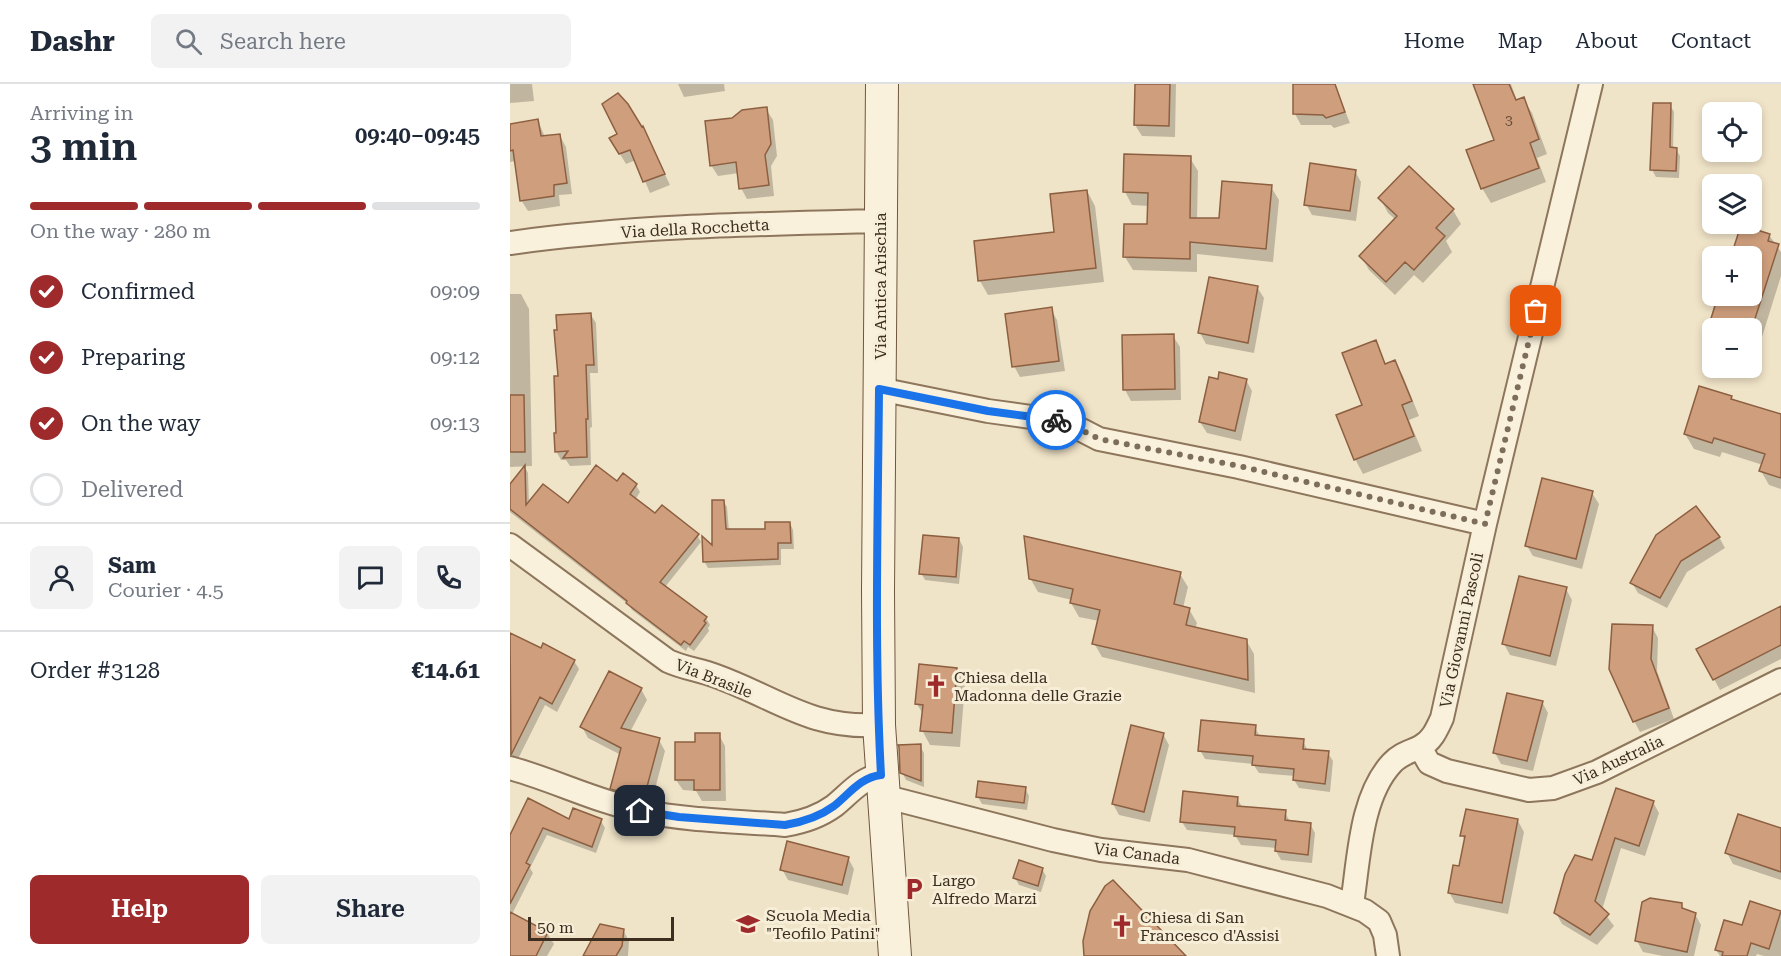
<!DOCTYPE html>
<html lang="en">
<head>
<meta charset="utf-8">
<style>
  :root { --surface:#fff; --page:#f2f2f3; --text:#1f2937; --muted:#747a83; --line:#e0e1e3; --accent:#9e2a2b }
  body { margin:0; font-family:"Roboto Serif",serif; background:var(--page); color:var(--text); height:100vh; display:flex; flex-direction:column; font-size:22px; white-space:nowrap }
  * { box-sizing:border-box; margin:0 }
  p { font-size:20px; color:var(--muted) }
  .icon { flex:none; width:33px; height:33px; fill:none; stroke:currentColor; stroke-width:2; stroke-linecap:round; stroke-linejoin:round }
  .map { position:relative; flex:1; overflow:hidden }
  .drawer { display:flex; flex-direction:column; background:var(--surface); width:510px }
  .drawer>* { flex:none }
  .fabs { position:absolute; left:1192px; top:18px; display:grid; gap:12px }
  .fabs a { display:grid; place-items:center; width:60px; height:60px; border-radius:9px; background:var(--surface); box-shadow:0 3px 9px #0003; font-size:30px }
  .scale { position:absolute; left:18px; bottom:15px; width:146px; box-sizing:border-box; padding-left:6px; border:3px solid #3d2e20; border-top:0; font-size:16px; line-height:21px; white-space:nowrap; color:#3d2e20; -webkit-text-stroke:4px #f7eed8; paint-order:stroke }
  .pin { position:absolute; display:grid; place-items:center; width:51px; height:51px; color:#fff; margin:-26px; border-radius:12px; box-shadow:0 3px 9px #0006 }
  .courier { position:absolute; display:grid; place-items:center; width:60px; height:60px; margin:-30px; border:4px solid #1a73e8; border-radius:50%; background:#fff; color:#222; box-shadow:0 2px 8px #0007 }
  .head em { font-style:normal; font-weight:600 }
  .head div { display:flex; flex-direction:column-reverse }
  .head { display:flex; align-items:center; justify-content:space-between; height:102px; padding:0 30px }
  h1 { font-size:39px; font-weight:600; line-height:45px }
  .bar { display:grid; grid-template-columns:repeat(4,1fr); gap:9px 6px; align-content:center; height:72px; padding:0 30px }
  .bar i { height:8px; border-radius:4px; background:var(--line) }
  .bar .current { background:var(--accent) }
  .bar p { grid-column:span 4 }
  .line { display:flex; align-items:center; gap:15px; padding:0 30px; border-top:2px solid var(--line) }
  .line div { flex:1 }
  .round { display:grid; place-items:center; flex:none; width:63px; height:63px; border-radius:9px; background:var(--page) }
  ol { padding:0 30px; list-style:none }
  li { display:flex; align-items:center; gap:18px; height:66px }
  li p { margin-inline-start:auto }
  li .icon { padding:6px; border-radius:50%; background:var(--accent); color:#fff; stroke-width:4 }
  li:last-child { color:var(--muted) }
  li i { width:33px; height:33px; border:3px solid var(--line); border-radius:50% }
  .action { display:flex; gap:12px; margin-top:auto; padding:12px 30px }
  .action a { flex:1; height:69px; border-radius:9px; background:var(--accent); color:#fff; font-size:24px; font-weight:600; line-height:69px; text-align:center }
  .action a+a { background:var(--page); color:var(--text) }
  header { display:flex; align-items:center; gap:36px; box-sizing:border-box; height:84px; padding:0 30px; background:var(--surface); border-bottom:2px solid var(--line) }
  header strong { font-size:28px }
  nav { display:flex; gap:33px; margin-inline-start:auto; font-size:21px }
  .search { width:420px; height:54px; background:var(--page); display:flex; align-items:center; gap:15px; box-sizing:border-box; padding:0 21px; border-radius:9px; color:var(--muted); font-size:22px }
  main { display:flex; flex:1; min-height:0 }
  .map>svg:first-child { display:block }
  .shadow { fill:#0003 }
  .building { fill:#cf9f7d; stroke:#8d5f41; stroke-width:1.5 }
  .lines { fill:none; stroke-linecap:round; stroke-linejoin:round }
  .street-casing { stroke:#8d765c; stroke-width:26 }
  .secondary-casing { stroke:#6f573f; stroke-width:34 }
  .street { stroke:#faf1dc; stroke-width:22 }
  .secondary { stroke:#faf1dc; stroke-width:32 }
  .done { stroke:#7c6e5b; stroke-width:6; stroke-dasharray:0 10.8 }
  .route { stroke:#1a73e8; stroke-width:8 }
  .labels { text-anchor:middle; stroke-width:6; stroke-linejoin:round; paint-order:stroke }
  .number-label { font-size:14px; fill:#624a37 }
  .street-label { font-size:16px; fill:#3d2e20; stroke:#f7eed8 }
  .poi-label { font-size:16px; fill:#3d2e20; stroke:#f7eed8; text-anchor:start }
</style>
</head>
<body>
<header>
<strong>Dashr</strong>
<div class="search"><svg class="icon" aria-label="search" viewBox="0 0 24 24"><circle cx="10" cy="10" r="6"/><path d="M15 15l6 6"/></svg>Search here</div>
<nav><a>Home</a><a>Map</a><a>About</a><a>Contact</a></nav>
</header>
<main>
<section class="drawer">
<div class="head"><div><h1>3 min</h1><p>Arriving in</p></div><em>09:40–09:45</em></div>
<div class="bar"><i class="current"></i><i class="current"></i><i class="current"></i><i></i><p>On the way · 280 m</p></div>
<ol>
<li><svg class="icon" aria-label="check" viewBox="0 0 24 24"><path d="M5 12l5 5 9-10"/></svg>Confirmed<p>09:09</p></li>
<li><svg class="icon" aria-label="check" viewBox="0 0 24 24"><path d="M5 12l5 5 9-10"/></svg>Preparing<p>09:12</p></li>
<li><svg class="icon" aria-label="check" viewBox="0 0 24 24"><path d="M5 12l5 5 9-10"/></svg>On the way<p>09:13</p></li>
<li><i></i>Delivered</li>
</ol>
<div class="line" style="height:108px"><a class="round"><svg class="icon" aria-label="person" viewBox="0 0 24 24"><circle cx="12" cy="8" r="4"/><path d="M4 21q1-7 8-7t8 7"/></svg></a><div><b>Sam</b><p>Courier · 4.5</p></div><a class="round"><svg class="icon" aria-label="chat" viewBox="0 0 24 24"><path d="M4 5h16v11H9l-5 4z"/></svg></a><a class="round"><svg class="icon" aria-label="phone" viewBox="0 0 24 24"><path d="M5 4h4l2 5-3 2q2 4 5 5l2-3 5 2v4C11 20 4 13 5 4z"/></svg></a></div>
<div class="line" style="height:78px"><div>Order #3128</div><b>€14.61</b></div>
<div class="action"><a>Help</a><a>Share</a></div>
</section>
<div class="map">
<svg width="1271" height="872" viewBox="0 0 1271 872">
  <rect width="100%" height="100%" fill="#f0e4c8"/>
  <path class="shadow" d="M0,0H22L24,17L0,19Z
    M168,0H214L215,7L174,13Z
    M626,0H666L665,53L632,52L625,41Z
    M782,0H824L840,39L824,44L821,41H791L785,30V5Z
    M968,0H1001L1007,17L1013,15L1022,29L1037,70L1027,74L1036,98L981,119L972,104L986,57Z
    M1160,21L1164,28L1163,65H1166L1170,72L1169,94L1146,93L1142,86Z
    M256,25L263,36L267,72L261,82L264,112L237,115L231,104L229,89L208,92L201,81L222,35Z
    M28,37L35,53L50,52L56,63L62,110L49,111L50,122L18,127L11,116L6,77L0,78V41Z
    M133,44L160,101L140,109L126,76L116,80L101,55Z
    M680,74L688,87L687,136H710L761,103L769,116L763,178L687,170V188L623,186L615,173L639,142V122L622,121L615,108Z
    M845,87L851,98L846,137L802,131L796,120Z
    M577,107L585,122L594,198L478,211L470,197L546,149Z
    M870,114L943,126L951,140L936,157L942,168L913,199L904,191L885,211L859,186L851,172L885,135L878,129Z
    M1232,143L1259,151L1271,168V192L1242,285L1239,284H1242V244H1203V283L1192,268L1210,212H1242V172H1222Z
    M747,203L754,214L744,269L696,260L690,249Z
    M0,210H11L19,225L22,382L0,383Z
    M541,225L547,236L555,287L510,293L504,282Z
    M81,231L86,239L88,289H80L82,343L80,344L81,381L60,382L56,376H51L46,367L49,293Z
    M663,252L670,263L671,316L621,317L615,306Z
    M865,258L876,281L885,278L893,292L909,332L899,336L912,367L853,390L845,375Z
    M1204,284H1230L1228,291Z
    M736,296L742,307L731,357L697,349L690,338L709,297Z
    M1220,313L1222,317L1271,332V405L1259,401L1251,387L1253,381L1212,368L1210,373L1184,365L1175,350Z
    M15,383L18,389L19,419L58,421L107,399L113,391L126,401L130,408L125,416L145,431L187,451L191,458L155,503L196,534L200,541L198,544L199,547L184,567L178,563L176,567L122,526L118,520L0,428V403Z
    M1082,409L1089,420L1072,485L1023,472L1017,462Z
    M213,417L217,423L219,447L256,446L280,439L283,446L284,465H271V481L198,484L194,477L204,464Z
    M1209,453L1215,464L1177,488L1157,524L1128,509L1122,499Z
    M449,455L453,463L449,500L415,496L411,489Z
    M670,490L678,503L673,524L679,525L687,539L685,545L736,556L744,570L745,609L592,573L584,559L589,537L569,533L561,519L562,516L528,508L520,494Z
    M1056,505L1062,516L1046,582L1000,571L994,560Z
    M1271,525V575L1210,606L1188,566Z
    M1142,543L1148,554L1147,587L1164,635L1130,648L1124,637Z
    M0,550L31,566L64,577L69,585L47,628L35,621L6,679L0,676V621L3,623L15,597L0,590Z
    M447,585L455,600L450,663L420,661L412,646L413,630L407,620Z
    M131,605L137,616L120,648L149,656L155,667L140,724L108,715L102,704L111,671L78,654L72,643Z
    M1032,618L1038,629L1023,687L991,680L985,669Z
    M745,643L750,653L793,657L798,667L818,669L823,677L820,708L789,704L784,696L785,692L749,689L743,680L695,675L690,666Z
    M653,650L659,661L640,738L609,731L603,720Z
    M209,651L215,662L216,717H192L186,707L173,706L166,696L187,660Z
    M410,662L414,669V703L396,696L392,688Z
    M515,704L519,712L517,726L472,720L468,713Z
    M1107,706L1143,718L1149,729L1135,772L1111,764L1092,826L1104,842L1087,861L1052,840L1046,829L1083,778Z
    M727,714L732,723L775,728L780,738L800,740L805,749L802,779L771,776L766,767L767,764L731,761L725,751L677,746L672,738Z
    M19,716L60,737H91L95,744L86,769L37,751L20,784L23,789L0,834V762Z
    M1008,737L1014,748L998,830L945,819L939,808L950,784L955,757L952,751Z
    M1271,746V796L1223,780L1217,769Z
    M338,774L344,785L338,811L278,796L272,785Z
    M532,785L536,792L531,808L509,801L505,794Z
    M1241,819L1271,828V872H1254L1247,870L1246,872H1210L1206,866L1233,843Z
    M1171,821L1175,827L1185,830L1191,841L1184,872H1153L1133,868L1127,857Z
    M113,846L119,857L118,872H77Z
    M37,849L44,860L37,872H0V854Z"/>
  <path class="building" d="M625,0H660L659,42L624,41Z
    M783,0H825L835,28L816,34L813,31L783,30Z
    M963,0H999L1006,16L1014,13L1029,55L1020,59L1029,84L971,105L956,66L984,56Z
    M108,9L118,20L132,43L133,42L155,90L133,98L120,66L109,70L99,54L107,50L92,20Z
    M1143,19H1161L1160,63L1167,64L1166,87L1140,86Z
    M257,23L261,60L255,71L259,101L229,105L226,78L200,82L195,37L222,34L232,26Z
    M28,35L31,52L50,50L57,99L44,101V112L10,117L3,66L0,67V40Z
    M614,70L681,72L680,134H709L712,97L762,101L756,165L680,158V175L613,173L614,140H637L638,109L613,108Z
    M800,79L846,86L840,127L794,121Z
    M899,82L944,125L926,144L935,152L904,186L895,178L876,198L849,172L887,132L868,114Z
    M577,106L586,184L468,197L464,157L544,148L540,110Z
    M1231,141L1260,150L1258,157L1269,160L1242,244H1198L1208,212H1242V172H1221Z
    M699,193L748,202L738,259L688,249Z
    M542,223L549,277L502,283L495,230Z
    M81,229L84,281H76L78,335H76L77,373L53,374L58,367L45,368L44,349H46L44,292H48L44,246H47L46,231Z
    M664,250L665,305L613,306L612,251Z
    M866,256L875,280L885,276L902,317L892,321L904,352L844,376L826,331L852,321L832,269Z
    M709,288L737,295L725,347L689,338L699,293L708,295Z
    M1189,302L1222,312L1221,315L1271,330V394L1249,387L1255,370L1204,354L1202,359L1174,350Z
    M0,311H14L15,368H0Z
    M15,381L16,421L33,400L58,419L86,381L107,397L113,389L127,400L120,410L145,429L152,421L189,450L150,498L197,533L194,537L196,539L180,561L174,557L171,561L116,519L117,517L0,425V400Z
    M1032,394L1083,407L1066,475L1015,462Z
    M202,416H214L216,445H255V438H280L281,459H268V475L193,478L192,452L202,461Z
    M1186,422L1210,453L1171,477L1150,514L1120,499L1146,451Z
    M413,451L449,454L446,493L409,490Z
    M514,452L671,488L664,520L680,524L676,541L737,555L738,596L582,560L590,526L560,519L563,505L519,495Z
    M1009,492L1057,503L1040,572L992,560Z
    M1271,522V561L1203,596L1186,565Z
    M1102,540L1143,541L1141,575L1159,624L1123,638L1099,585Z
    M0,549L31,564L33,559L65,576L42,620L30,613L1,671Z
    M409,580L447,584L442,649L410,647L413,621L405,620Z
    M99,587L132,604L111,644L150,654L134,714L100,705L111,664L70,643Z
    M997,609L1033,617L1017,677L983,669Z
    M691,636L746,641L745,651L794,655L793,665L819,667L815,700L783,696L784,685L742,681L743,672L688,667Z
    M621,641L654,649L634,728L602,720Z
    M185,649H210V706H184V696H165V658H185Z
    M411,660V697L390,689L389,663L388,661Z
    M468,697L516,703L514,719L466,713Z
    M1106,704L1144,717L1129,762L1105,754L1085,817L1099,830L1080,851L1044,829L1055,790L1065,771L1082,776Z
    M673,707L728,713L727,722L776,726L775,736L801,739L798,771L765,767L766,756L724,752L725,743L670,738Z
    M18,714L59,735L63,724L92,735L82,763L33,744L16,779L20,781L0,820V751Z
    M956,725L1008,735L992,819L938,809L943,781L949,782L955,752H950Z
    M1228,730L1271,744V788L1215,769Z
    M277,757L339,773L332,801L270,786Z
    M509,776L533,784L528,802L503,794Z
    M603,796L676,872H574L573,857L580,827L595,802Z
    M1140,814L1172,819V824L1186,829L1177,868L1125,857L1132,818Z
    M1240,817L1271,827L1259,865L1241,859L1237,872H1212L1213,868L1205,866L1214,836L1232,841Z
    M0,828L38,848L26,872H0Z
    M90,840L114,845L112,862L106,872H73Z"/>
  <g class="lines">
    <g class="street-casing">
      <path id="street" d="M0,159C122,142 246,140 370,137
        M369,305L478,327L556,338L589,355L729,383L975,440
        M0,461L158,577C173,584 190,586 206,592C267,614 299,645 369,641
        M910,663L919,679L937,687L1019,706L1043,704L1087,688L1271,596
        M0,684C44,696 87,718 132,727C179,737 228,737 275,741C293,738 309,733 324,722C339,710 351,694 371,691
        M373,712L543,756L591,766L678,776L817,812L855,827L869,837L875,851L878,872
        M842,820C849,776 850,713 882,679C890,670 900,668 910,663C922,657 927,645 932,634L975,440L1081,0"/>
    </g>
    <g class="secondary-casing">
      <path id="secondary" d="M372,0L368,507L369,641L385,872"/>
    </g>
    <use href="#street" class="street"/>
    <use href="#secondary" class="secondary"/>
  </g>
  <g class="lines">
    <path class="done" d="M546,336L556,338L589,355L729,382L975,440L1026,227"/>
    <path class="route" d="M130,727L169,733L275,741C293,738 309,733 324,722C339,710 351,693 371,691C364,563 368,434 369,305L478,327L546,336"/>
  </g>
  <defs>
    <g id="church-bare" transform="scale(1.8)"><path d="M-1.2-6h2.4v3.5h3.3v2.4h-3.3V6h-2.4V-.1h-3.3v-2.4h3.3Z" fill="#9e2a2b" stroke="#f7eed8" stroke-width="2.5" paint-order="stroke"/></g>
    <g id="parking-bare" transform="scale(1.8)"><path d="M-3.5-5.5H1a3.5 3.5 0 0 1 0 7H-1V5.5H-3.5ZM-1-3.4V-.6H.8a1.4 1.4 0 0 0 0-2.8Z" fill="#9e2a2b" stroke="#f7eed8" stroke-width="2.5" paint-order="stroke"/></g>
    <g id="school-bare" transform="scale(1.8)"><path d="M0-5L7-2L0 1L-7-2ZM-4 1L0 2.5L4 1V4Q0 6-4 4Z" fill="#9e2a2b" stroke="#f7eed8" stroke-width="2.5" paint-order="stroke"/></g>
  </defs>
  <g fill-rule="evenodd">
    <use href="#church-bare" x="426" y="602"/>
    <use href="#parking-bare" x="404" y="805"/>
    <use href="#school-bare" x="238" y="840"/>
    <use href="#church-bare" x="612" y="842"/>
  </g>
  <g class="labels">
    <g class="number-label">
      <text x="999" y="41">3</text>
    </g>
    <g class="street-label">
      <text transform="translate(185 144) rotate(-3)" y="6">Via della Rocchetta</text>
      <text transform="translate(370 202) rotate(-90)" y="6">Via Antica Arischia</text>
      <text transform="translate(951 546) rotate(-78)" y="6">Via Giovanni Pascoli</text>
      <text transform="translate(204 594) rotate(21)" y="6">Via Brasile</text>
      <text transform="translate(1108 676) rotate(-25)" y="6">Via Australia</text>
      <text transform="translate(627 769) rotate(7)" y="6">Via Canada</text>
    </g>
    <g class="poi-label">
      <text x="444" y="599">Chiesa della<tspan x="444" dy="18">Madonna delle Grazie</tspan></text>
      <text x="422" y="802">Largo<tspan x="422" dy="18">Alfredo Marzi</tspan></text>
      <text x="256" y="837">Scuola Media<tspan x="256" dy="18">"Teofilo Patini"</tspan></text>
      <text x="630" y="839">Chiesa di San<tspan x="630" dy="18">Francesco d'Assisi</tspan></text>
    </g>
  </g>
</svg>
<div class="fabs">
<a><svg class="icon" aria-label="locate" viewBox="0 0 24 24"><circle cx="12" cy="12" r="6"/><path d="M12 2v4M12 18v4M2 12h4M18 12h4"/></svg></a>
<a><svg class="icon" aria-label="layers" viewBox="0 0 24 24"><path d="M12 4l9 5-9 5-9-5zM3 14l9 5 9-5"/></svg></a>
<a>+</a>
<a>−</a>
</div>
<div class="scale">50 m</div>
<div class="pin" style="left:1026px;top:227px;background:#ea580c"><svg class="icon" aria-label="bag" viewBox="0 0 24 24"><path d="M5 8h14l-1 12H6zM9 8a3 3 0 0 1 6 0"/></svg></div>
<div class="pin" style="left:130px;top:727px;background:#1f2937"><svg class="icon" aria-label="home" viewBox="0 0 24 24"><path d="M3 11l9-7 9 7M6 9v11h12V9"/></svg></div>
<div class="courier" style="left:546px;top:336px"><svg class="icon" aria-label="bike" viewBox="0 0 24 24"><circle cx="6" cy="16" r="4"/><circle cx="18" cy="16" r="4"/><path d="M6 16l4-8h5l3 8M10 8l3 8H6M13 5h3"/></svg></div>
</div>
</main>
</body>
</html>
